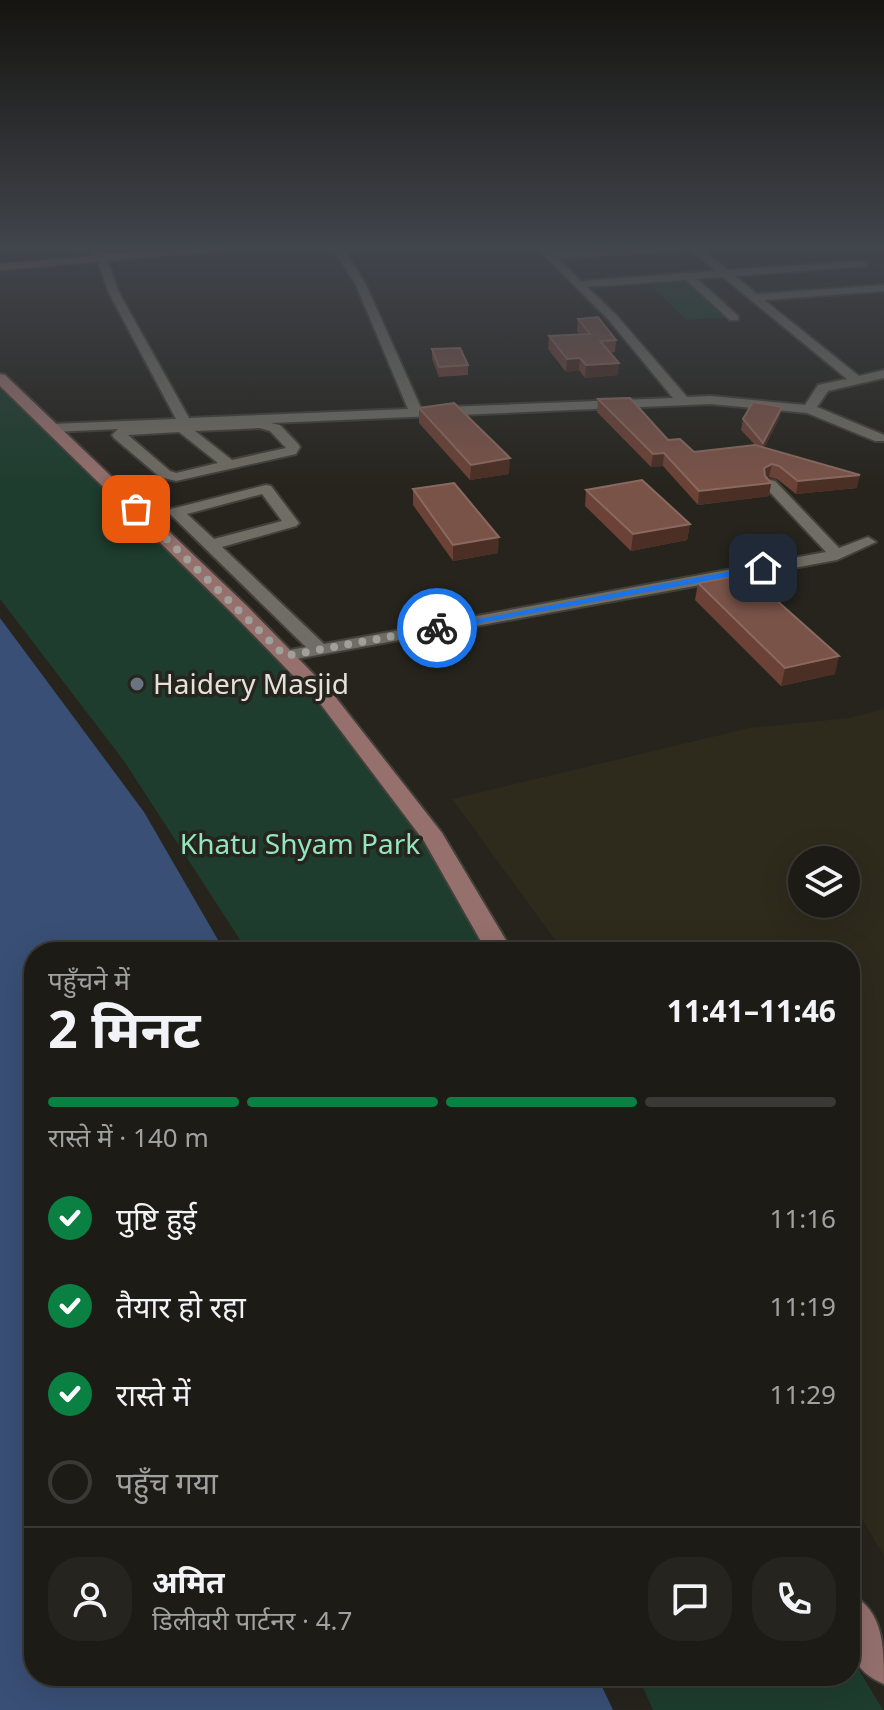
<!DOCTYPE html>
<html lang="hi">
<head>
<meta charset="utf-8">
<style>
  :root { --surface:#1c1b16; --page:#25241f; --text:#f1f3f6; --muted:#a0a1a1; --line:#3a3935; --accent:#0b8043 }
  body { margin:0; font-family:"Noto Sans","Noto Sans Devanagari",sans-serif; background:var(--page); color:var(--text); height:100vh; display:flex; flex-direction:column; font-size:30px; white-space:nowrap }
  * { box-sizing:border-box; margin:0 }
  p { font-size:26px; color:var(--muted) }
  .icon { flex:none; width:44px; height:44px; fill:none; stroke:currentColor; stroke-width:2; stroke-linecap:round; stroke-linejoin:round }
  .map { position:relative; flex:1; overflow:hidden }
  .side { position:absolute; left:24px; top:942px; width:836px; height:744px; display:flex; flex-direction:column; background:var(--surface); border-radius:32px; box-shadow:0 8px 32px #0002,0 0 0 2px var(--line) }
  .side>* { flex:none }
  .fabs { position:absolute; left:788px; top:846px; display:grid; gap:16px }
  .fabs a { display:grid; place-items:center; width:72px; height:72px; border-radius:50%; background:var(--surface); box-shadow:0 8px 32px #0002,0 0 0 2px var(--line); font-size:40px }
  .pin { position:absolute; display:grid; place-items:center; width:68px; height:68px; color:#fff; margin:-34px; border-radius:16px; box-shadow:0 4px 12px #0006 }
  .courier { position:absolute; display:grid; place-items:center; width:80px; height:80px; margin:-40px; border:6px solid #1a73e8; border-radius:50%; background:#fff; color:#222; box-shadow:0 2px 10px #0007 }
  .head em { font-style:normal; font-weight:700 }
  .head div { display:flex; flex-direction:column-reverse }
  .head { display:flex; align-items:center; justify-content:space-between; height:136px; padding:0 24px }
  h1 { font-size:52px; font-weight:700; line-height:60px }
  .bar { display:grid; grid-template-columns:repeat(4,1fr); gap:12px 8px; align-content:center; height:96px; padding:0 24px }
  .bar i { height:10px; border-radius:6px; background:var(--line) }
  .bar .on { background:var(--accent) }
  .bar p { grid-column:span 4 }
  .line { display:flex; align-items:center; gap:20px; padding:0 24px; border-top:2px solid var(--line) }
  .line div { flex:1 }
  .round { display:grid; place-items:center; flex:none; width:84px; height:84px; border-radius:32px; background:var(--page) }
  ol { padding:0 24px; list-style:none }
  li { display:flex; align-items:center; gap:24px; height:88px }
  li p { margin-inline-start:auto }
  li .icon { padding:8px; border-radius:50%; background:var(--accent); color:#fff; stroke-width:4 }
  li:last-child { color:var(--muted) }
  li i { width:44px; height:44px; border:4px solid var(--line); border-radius:50% }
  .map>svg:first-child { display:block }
  .built { fill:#2e2a1c; fill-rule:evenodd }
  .green { fill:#1e3d2e }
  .water { fill:#394f75 }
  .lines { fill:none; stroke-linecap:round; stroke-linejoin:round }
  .street-casing { stroke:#42403a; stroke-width:4 }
  .secondary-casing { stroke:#42403a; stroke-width:4 }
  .street { fill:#6f6d64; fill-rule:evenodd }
  .secondary { fill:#95706d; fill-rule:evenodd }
  .wall { fill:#6d4236 }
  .shaded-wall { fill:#4b2f25 }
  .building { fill:#7a5348; stroke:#8a695f; stroke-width:2 }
  .route { fill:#1a73e8 }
  .done { stroke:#a19f99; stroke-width:8; stroke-dasharray:0 14.4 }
  .worship-dot { fill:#6b7280; stroke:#26241d; stroke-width:3 }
  .labels { text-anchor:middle; stroke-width:7; stroke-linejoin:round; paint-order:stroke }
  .poi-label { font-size:28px; fill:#e3e1dc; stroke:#26241d; text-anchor:start }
  .park-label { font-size:28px; fill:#93e5bd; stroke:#26241d }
</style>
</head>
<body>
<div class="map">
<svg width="884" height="1710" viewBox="0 0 884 1710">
  <rect width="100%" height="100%" fill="#26241d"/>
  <path class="built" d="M884,709V1556L850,1499V952H564L452,799L749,728L849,718ZM802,860H846V904H802Z"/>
  <path class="green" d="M687,278L730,317L686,320L646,281Z
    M0,384L283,660L430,846L492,952H248L124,761L0,599Z
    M850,1655L883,1710H653L638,1676H850Z"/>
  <path class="water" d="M0,618L144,812L225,952H34V1676H597L613,1710H0Z"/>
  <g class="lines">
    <g class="street-casing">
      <path id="street" d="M93,248H103L119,293L189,418L408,409L356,285L333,248H343L366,285L421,408L673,398L609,320L537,248H548L553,253L678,248L673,251L559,259L581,281L716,271L689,248H700L728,270L863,261L867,262V266L735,276L757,294L884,285V291L764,300L859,376L884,370V378L828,391L817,407L884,435V441H875L807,413L710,404L271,423L280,425L298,444L300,447L296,454L176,481L160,477L114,438L112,435L118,429L52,432L45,428L52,424L176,419L109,293ZM723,277L847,379L818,385L805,405L710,396L687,397L617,316L587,287L686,280L730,320H738V316L697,279ZM260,428L270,431L286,448L232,460L195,431ZM179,432L218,463L176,473L170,471L128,435Z
        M770,480L775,481L839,548L868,537L876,542L837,560L285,661L276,656L279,652L306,647L168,512L171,509L266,485L271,486L299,523L296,526L222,547L324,644L826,552L765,487V481ZM262,494L282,521L214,539L187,514Z"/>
    </g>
    <g class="secondary-casing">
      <path id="secondary" d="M184,248H227L222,251L0,270V264Z
        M0,374L5,375L247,606L333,694L442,833L513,952H487L424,841L319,702L233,614L0,386Z
        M850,1594C884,1610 884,1648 884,1684C841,1666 850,1633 850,1594Z"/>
    </g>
    <use href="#street" class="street"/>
    <use href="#secondary" class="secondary"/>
  </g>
  <path class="wall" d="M578,319L616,340L615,352L610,353L618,375L585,378L579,370L566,372L548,349L549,336L580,334L577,331Z
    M432,349L468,365V375L439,377L432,359Z
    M598,399L668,440L694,452L755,445L741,430L743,419L780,417L764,448L857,488L796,494L777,479L769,477L767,478L771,483L769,496L698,505L663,466L651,467L597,412Z
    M419,408L509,474L470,480L419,423Z
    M413,489L498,553L453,561L413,505Z
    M586,490L690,524L687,540L631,551L585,506Z
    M698,583L835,674L781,686L695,600Z"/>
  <path class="shaded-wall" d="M580,358L579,370L566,372L567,359Z
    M619,363L618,375L585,378L586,365Z
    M782,407L780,417L761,453L763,443Z
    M664,453L663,466L651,467L653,454Z
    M510,458L509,474L470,480L471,465Z
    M772,464L769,477L762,481L764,468Z
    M860,475L857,488L796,494L798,481Z
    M771,483L769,496L698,505L699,491Z
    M690,524L687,540L631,551L633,534Z
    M499,537L498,553L453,561V545Z
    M839,656L835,674L781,686L785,668Z"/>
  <path class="building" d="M598,317L616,340L600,341L619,363L586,365L580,358L567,359L549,336L590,334L578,319Z
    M460,348L468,365L439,367L432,349Z
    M630,398L668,440L680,439L694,452L755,445L860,475L798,481L779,466L772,464L764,468L765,476L771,483L699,491L664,453L653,454L598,399Z
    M753,402L782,407L763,443L743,419Z
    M454,403L510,458L471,465L419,408Z
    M642,480L690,524L633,534L586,490Z
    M454,483L499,537L453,545L413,489Z
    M747,574L839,656L785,668L698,583Z"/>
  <linearGradient id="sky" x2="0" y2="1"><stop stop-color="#151410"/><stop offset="0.51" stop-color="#41454c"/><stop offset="1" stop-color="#41454c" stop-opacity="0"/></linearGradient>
  <rect width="884" height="487" fill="url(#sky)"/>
  <path class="route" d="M763,565L766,570L437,631L432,628Z"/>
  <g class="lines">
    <path class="done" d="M136,509L285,656L437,628"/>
  </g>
  <circle class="worship-dot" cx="137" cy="684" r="8"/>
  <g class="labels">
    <g class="poi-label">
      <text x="153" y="694">Haidery Masjid</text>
    </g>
    <g class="park-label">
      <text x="300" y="854">Khatu Shyam Park</text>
    </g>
  </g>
</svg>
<div class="fabs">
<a><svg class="icon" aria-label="layers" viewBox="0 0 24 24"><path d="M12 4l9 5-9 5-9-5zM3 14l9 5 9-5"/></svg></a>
</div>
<div class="pin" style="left:136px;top:509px;background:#ea580c"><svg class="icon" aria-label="bag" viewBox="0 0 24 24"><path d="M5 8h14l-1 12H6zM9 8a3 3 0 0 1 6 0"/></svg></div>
<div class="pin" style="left:763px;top:568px;background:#1f2937"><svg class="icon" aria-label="home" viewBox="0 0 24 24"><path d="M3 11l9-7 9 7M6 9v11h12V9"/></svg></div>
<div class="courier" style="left:437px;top:628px"><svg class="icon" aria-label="bike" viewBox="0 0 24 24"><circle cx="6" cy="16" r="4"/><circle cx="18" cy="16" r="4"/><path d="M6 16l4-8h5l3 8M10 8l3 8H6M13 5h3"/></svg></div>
<section class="side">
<div class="head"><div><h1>2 मिनट</h1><p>पहुँचने में</p></div><em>11:41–11:46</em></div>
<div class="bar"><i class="on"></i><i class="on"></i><i class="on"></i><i></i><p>रास्ते में · 140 m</p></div>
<ol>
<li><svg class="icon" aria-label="check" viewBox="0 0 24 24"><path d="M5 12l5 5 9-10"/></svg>पुष्टि हुई<p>11:16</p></li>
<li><svg class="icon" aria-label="check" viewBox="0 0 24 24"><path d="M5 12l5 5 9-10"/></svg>तैयार हो रहा<p>11:19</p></li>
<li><svg class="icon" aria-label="check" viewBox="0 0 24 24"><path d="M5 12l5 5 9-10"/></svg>रास्ते में<p>11:29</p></li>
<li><i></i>पहुँच गया</li>
</ol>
<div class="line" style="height:144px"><a class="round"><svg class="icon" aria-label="person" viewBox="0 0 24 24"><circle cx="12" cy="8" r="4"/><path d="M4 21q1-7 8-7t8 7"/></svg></a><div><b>अमित</b><p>डिलीवरी पार्टनर · 4.7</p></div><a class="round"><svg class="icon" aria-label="chat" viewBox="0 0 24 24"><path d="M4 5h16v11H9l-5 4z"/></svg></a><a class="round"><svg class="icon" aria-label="phone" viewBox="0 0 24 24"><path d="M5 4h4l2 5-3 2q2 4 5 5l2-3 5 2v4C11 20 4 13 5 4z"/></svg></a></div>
</section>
</div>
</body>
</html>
